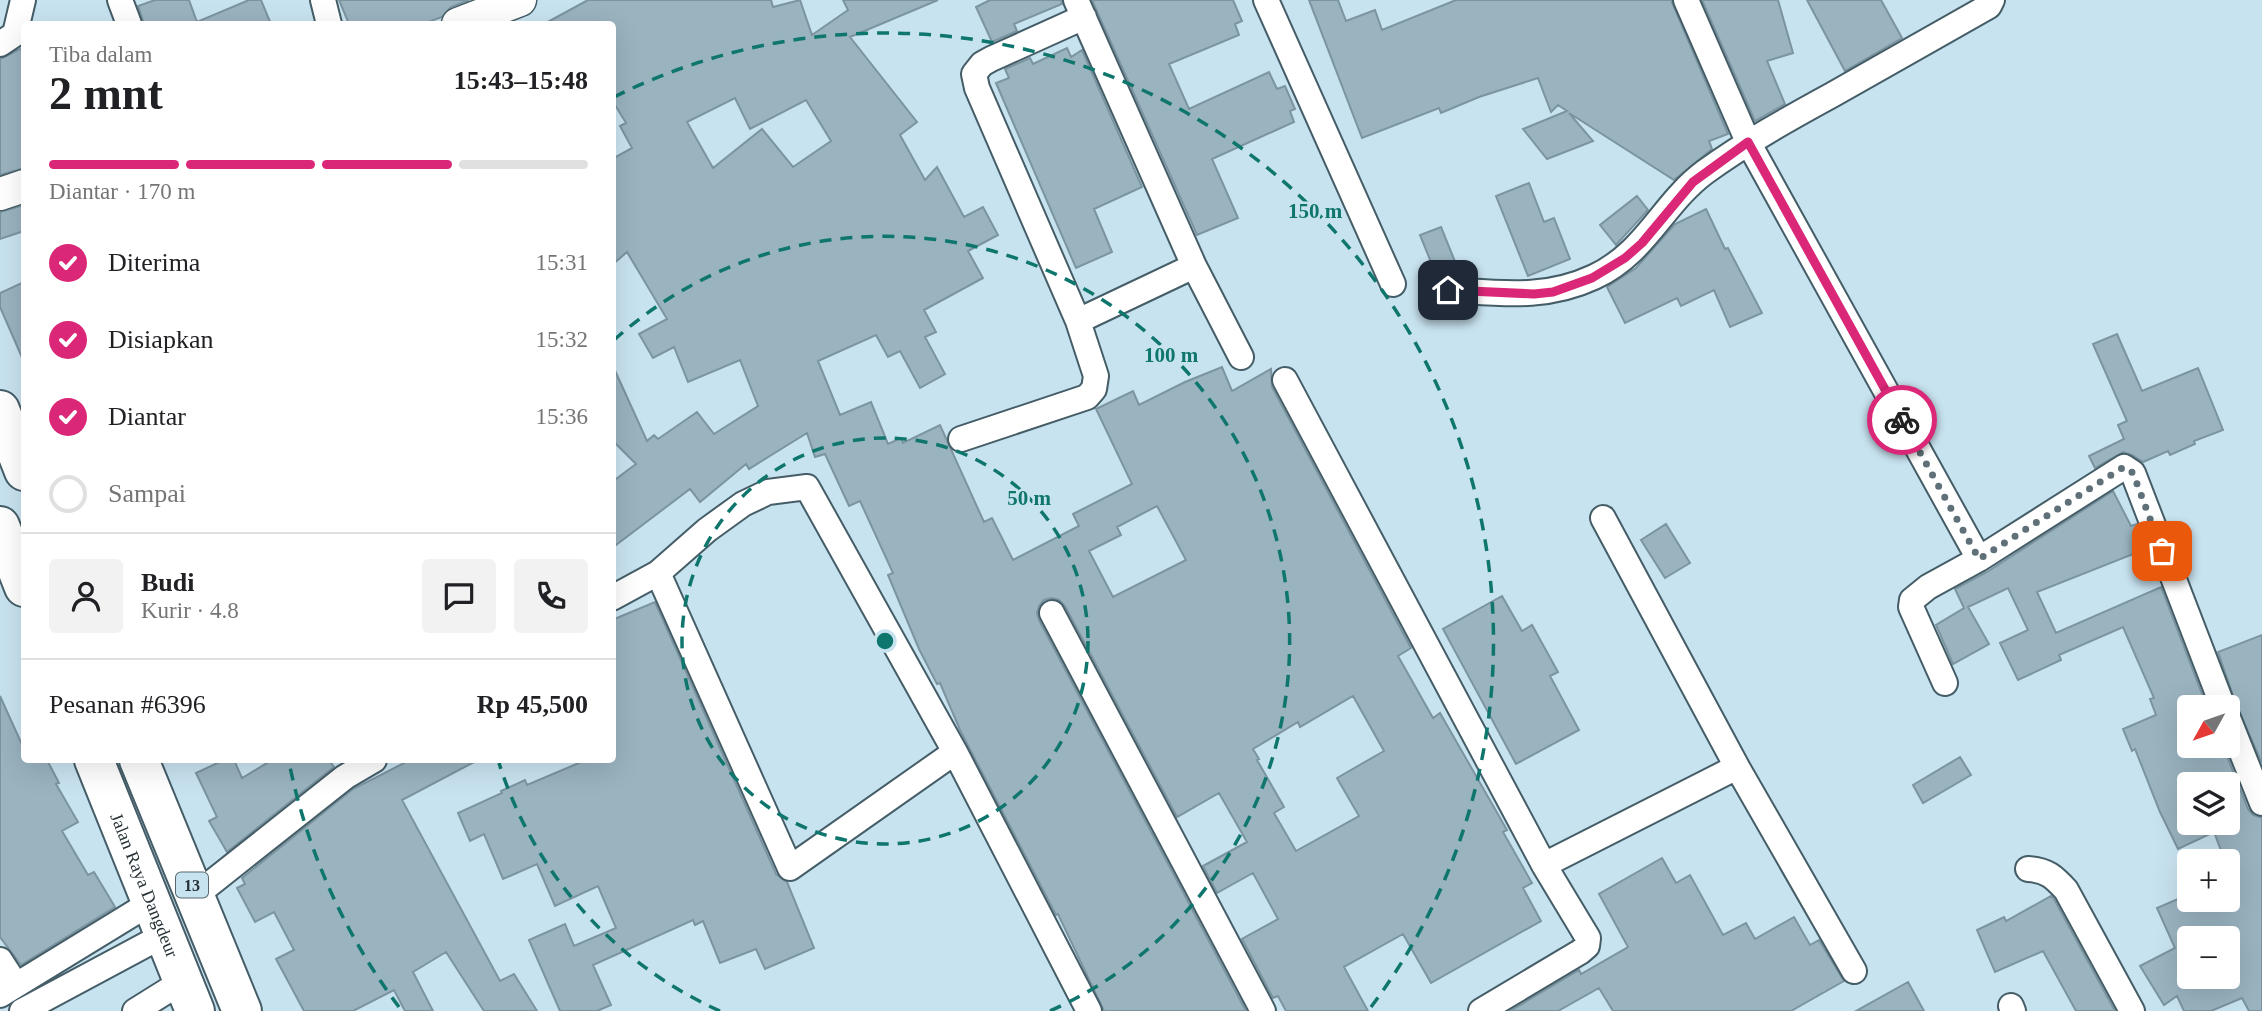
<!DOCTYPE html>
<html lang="id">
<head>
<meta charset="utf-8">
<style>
  :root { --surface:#fff; --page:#f2f2f2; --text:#202124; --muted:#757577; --line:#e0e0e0; --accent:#db2777 }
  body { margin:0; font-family:"Times New Roman",serif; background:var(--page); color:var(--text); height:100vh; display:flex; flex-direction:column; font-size:26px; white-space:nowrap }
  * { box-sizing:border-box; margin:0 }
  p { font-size:23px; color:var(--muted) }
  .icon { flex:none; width:38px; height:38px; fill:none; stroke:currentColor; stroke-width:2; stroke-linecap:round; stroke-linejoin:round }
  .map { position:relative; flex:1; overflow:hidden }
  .drawer { position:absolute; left:21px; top:21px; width:595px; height:742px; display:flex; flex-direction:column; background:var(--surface); border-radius:7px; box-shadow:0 7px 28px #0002 }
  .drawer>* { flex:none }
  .needle { width:46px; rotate:230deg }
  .buttons { position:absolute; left:2177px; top:695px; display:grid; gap:14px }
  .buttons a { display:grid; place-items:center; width:63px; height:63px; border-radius:7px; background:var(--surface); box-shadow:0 7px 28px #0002; font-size:35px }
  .pin { position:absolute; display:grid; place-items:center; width:60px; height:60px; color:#fff; margin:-30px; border-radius:14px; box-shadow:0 4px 10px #0006 }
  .courier { position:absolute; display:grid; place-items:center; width:70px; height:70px; margin:-35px; border:5px solid #db2777; border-radius:50%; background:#fff; color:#222; box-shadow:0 2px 9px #0007 }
  .summary em { font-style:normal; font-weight:700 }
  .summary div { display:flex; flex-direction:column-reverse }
  .summary { display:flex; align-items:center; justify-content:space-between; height:119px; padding:0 28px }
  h1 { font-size:46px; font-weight:700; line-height:52px }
  .bar { display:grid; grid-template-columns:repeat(4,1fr); gap:10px 7px; align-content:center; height:84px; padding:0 28px }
  .bar i { height:9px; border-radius:5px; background:var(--line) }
  .bar .selected { background:var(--accent) }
  .bar p { grid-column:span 4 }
  .line { display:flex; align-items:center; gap:18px; padding:0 28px; border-top:2px solid var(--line) }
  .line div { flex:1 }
  .round { display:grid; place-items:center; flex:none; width:74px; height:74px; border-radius:7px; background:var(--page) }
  ol { padding:0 28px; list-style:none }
  li { display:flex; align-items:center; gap:21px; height:77px }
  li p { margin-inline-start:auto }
  li .icon { padding:7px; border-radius:50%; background:var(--accent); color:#fff; stroke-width:4 }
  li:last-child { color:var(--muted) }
  li i { width:38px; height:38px; border:4px solid var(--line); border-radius:50% }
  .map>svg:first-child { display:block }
  .building { fill:#99b3bf; stroke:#7b94a0; stroke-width:2; fill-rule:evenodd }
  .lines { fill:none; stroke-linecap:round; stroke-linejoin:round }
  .minor-casing { stroke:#445d67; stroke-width:28 }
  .tertiary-casing { stroke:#445d67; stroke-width:35 }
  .trunk-casing { stroke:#445d67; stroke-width:42 }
  .minor { stroke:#fff; stroke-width:24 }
  .tertiary { stroke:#fff; stroke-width:32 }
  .trunk { stroke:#fff; stroke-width:38 }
  .done { stroke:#5f7078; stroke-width:7; stroke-dasharray:0 12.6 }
  .route { stroke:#db2777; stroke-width:9 }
  .ring { fill:none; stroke:#0f766e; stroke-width:3.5; stroke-dasharray:12 9 }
  .labels { text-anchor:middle; stroke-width:5; stroke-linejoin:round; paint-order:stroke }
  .shield { fill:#c8e3f0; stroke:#57676e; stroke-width:2 }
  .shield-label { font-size:16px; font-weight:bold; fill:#273237 }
  .street-label { font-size:18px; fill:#273237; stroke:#c8e3f0 }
  .centre { fill:#0f766e; stroke:#c8e3f0; stroke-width:3.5 }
  .ring-label { font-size:21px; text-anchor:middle; font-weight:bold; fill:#0f766e; stroke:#c8e3f0; stroke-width:5; stroke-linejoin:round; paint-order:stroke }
</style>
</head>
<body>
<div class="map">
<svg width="2262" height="1011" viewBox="0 0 2262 1011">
  <rect width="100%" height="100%" fill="#c8e3f0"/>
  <path class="building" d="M155,0H189L197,22L249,0H261L271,24H144L138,6Z
    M339,0H469L451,7L442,17L423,24H349Z
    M588,0H771L773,7L800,0L812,35L848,10L843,0H938L850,37L917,122L900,135L925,180L937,167L964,217L983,207L998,235L968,251L983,278L924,310L936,332L925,337L945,374L920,388L900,351L888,357L876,335L818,361L840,415L871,402L888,444L901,438L903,443L940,425L984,522L992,518L1013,560L1079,526L1073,514L1132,484L1096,409L1133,391L1139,405L1185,382L1222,367L1232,391L1271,369L1272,387L1411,648L1398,656L1433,718L1440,713L1507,830L1503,832L1532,883L1523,888L1541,921L1431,983L1403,934L1344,967L1368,1011H1286L1278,996L1273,998L1242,939L1278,919L1253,873L1217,893L1203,866L1247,842L1219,793L1177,817L1065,606L1059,600L1052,598L1044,600L1039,606L1037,613L1039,620L1246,1011H1104L1058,914L1056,915L960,730L940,683L937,684L919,649L888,575L893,573L860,501L849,506L825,454L815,457L807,433L749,469L746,464L700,502L690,489L612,548V482L636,464L612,440V364L647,441L654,435L658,439L697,412L714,434L758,406L740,360L688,382L674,347L653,358L639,334L667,319L627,252L612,265V159L632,148L620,126L626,123L612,100V24H544ZM735,98L750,129L806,100L831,141L793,167L762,129L713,168L687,122ZM1157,506L1186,560L1113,597L1089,551L1121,535L1117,527ZM1353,696L1384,751L1337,778L1359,816L1296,851L1274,813L1284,807L1257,760L1259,759L1253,749L1298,722L1300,727Z
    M990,0H1061L1062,4L1014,24L1017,31L992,42L976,7Z
    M1092,0H1233L1242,21L1235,24L1239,35L1169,64L1189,109L1269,72L1277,89L1285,86L1295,109L1290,111L1294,122L1212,159L1238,218L1197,235Z
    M1309,0H1338L1346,21L1375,10L1382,30L1456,0H1671L1728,134L1709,141L1712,149L1674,180L1569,113L1593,141L1547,159L1523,129L1567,111L1558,105L1551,112L1538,78L1479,97L1441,113L1439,108L1362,138Z
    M1702,0H1778L1793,53L1767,61L1785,104L1755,121Z
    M1807,0H1881L1902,38L1845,71Z
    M24,47V168L0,175V59Z
    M1067,48L1071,57L1082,50L1142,187L1094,209L1112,252L1076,268L996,83L1009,78L1005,69L1030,58L1033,64Z
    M1529,183L1544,222L1554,218L1570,259L1528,276L1496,196Z
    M1637,196L1648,210L1616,245L1600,225Z
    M24,205V231L0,239V212Z
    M1706,209L1725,249L1728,248L1762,313L1730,327L1714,290L1681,306L1677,298L1625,323L1607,287L1636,268L1675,224Z
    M1441,227L1456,264L1435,272L1420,235Z
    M24,282V362L0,307V293Z
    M2117,334L2142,391L2198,368L2223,430L2194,441L2195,444L2170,455L2168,451L2143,462L2132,455L2123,452L2095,468L2089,456L2124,439L2118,425L2127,421L2093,344Z
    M2113,491L2131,526L2137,524L2146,549L2037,592L2056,633L2161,587L2207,707H2189V746H2223L2248,809L2253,815L2262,818V1011H2249L2242,998L2211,1011H2184L2177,996L2164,1005L2140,966L2175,948L2157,908L2185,896L2184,893L2189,891V900H2228V873L2230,872L2228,861H2225L2214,832L2178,849L2160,812L2135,749L2132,751L2123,729L2156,715L2150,699L2154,698L2123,627L2059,655L2061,660L2018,680L2000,643L2028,630L2008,588L1968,607L1989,644L1953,664L1936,625L1964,608L1955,589L1987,572ZM2189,784H2228V822H2189ZM2189,938H2228V976H2189Z
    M1666,524L1690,563L1665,578L1641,540Z
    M1502,596L1522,631L1532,625L1558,672L1550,676L1579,730L1516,764L1443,629Z
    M655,602L776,874L787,882L814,948L765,969L756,949L720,963L703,921L695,925L693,920L593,965L611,1005L597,1011H560L529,940L565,924L574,946L616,928L598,886L555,906L537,864L503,879L484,834L470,841L458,813L502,793L501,791L525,780L527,785L586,760H612V620Z
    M2262,635V763L2237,707L2218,652Z
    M0,696L24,749V760H47L59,783L56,784L78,822L62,831L88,875L94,872L115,907L21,965L0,937Z
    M1960,757L1971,775L1923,803L1913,785Z
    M224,760H234L242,778L272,760H329L334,767L227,852L209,821L217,817L196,773Z
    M410,760H478L402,800L500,981L514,974L537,1011H484L446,952L413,972L433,1011H405L394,990L353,1011H304L276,959L294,950L274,912L255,922L237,888L245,884L242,878L353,789Z
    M1662,858L1676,883L1690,875L1723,935L1746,923L1755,939L1794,917L1810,945L1819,940L1844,981L1791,1011H1613L1599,988L1558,1011H1510L1579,970L1581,974L1628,947L1599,894Z
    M2051,896L2054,899L2115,1011H2076L2043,951L1995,972L1977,930L2004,917L2006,921Z
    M1908,982L1924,1011H1856Z"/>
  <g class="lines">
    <g class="minor-casing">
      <path id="minor" d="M120,0L129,24
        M323,0L329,24
        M1076,0L1194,266L1241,357
        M1266,0L1393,284
        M1686,0L1748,142L1979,559
        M0,44L15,34L23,0
        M1448,290C1500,293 1545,300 1594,277C1646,253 1662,204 1705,172C1745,143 1788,119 1832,95C1884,65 1937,36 1989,6L1992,0
        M1078,321L1194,266
        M1285,380L1544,865L1588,938L1587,946L1580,952L1481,1011
        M961,439L1087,397L1094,389L1096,376L1078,321L977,88L974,74L982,64L991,59L1084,17
        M1603,518L1737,767
        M658,573L790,868L955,752
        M612,598L658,573L707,530L743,504L768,492L807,487L955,752L1089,1011
        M1052,613L1263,1011
        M1945,683L1911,607L1912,600L1928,587L1979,559L2124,467L2133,473L2223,707
        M2228,718L2262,803
        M1544,865L1737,767L1854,971
        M2028,869C2047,870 2054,877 2066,890L2132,1011
        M196,895L345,777L374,760
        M0,960L16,985
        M0,995L152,902
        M2011,1006L2013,1011
        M22,1011L164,935
        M135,1011L183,981"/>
    </g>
    <g class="tertiary-casing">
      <path id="tertiary" d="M458,24L520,0
        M0,194L24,186"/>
    </g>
    <g class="trunk-casing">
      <g id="trunk">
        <path d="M0,410L24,471"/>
        <path d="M0,526L24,587"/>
        <path id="s1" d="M94,760L195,1011"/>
        <path d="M139,760L242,1011"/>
      </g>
    </g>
    <use href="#minor" class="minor"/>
    <use href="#tertiary" class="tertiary"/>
    <use href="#trunk" class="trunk"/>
  </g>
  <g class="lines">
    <path class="done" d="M1902,420L1979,559L2124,467L2133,473L2162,551"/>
    <path class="route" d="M1448,290L1534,294L1553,292L1592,278L1625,258L1642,243L1693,182L1748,142L1902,420"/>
  </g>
  <g class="ring">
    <circle cx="885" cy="641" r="203"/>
    <path d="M720 1011A405 405 0 0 1 499 763M614 340A405 405 0 1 1 1050 1011"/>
    <path d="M399 1007A608 608 0 0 1 289 762M614 97A608 608 0 0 1 1371 1007"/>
  </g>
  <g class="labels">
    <rect class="shield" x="176" y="872.5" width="32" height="25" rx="5"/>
    <g class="shield-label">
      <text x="192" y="891">13</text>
    </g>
    <g class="street-label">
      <text dy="6" stroke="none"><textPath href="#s1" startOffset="135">Jalan Raya Dangdeur</textPath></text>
    </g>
  </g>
  <circle cx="885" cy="641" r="10" class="centre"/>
  <g class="ring-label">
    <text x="1315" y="218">150 m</text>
    <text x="1171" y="362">100 m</text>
    <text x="1029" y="505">50 m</text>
  </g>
</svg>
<div class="buttons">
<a><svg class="needle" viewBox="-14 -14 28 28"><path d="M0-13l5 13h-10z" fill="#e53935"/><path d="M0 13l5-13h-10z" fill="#757577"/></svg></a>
<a><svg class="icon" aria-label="layers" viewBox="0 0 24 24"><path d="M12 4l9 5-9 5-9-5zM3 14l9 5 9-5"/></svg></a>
<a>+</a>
<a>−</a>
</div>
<div class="pin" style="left:2162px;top:551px;background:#ea580c"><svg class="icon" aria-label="bag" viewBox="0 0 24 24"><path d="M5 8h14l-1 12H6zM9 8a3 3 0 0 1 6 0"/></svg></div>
<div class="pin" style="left:1448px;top:290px;background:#1f2937"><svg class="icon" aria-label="home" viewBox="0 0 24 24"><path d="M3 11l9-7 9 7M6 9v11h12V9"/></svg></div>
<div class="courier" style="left:1902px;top:420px"><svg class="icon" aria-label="bike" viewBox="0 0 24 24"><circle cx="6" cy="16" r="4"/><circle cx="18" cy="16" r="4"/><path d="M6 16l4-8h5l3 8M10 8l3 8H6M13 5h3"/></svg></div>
<section class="drawer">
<div class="summary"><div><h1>2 mnt</h1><p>Tiba dalam</p></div><em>15:43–15:48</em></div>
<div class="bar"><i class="selected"></i><i class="selected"></i><i class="selected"></i><i></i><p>Diantar · 170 m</p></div>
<ol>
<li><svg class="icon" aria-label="check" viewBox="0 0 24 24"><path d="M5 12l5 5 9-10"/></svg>Diterima<p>15:31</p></li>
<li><svg class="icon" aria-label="check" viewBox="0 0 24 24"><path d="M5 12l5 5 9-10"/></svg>Disiapkan<p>15:32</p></li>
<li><svg class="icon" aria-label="check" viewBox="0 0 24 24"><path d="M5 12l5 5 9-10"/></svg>Diantar<p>15:36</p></li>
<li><i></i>Sampai</li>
</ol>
<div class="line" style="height:126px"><a class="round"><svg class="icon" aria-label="person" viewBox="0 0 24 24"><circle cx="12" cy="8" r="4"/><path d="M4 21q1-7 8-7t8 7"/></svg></a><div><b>Budi</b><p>Kurir · 4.8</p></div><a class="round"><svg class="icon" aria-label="chat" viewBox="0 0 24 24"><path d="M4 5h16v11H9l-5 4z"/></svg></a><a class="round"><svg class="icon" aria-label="phone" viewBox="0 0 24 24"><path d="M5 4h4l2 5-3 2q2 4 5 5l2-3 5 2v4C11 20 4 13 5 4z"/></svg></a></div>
<div class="line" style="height:91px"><div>Pesanan #6396</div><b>Rp 45,500</b></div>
</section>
</div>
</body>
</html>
